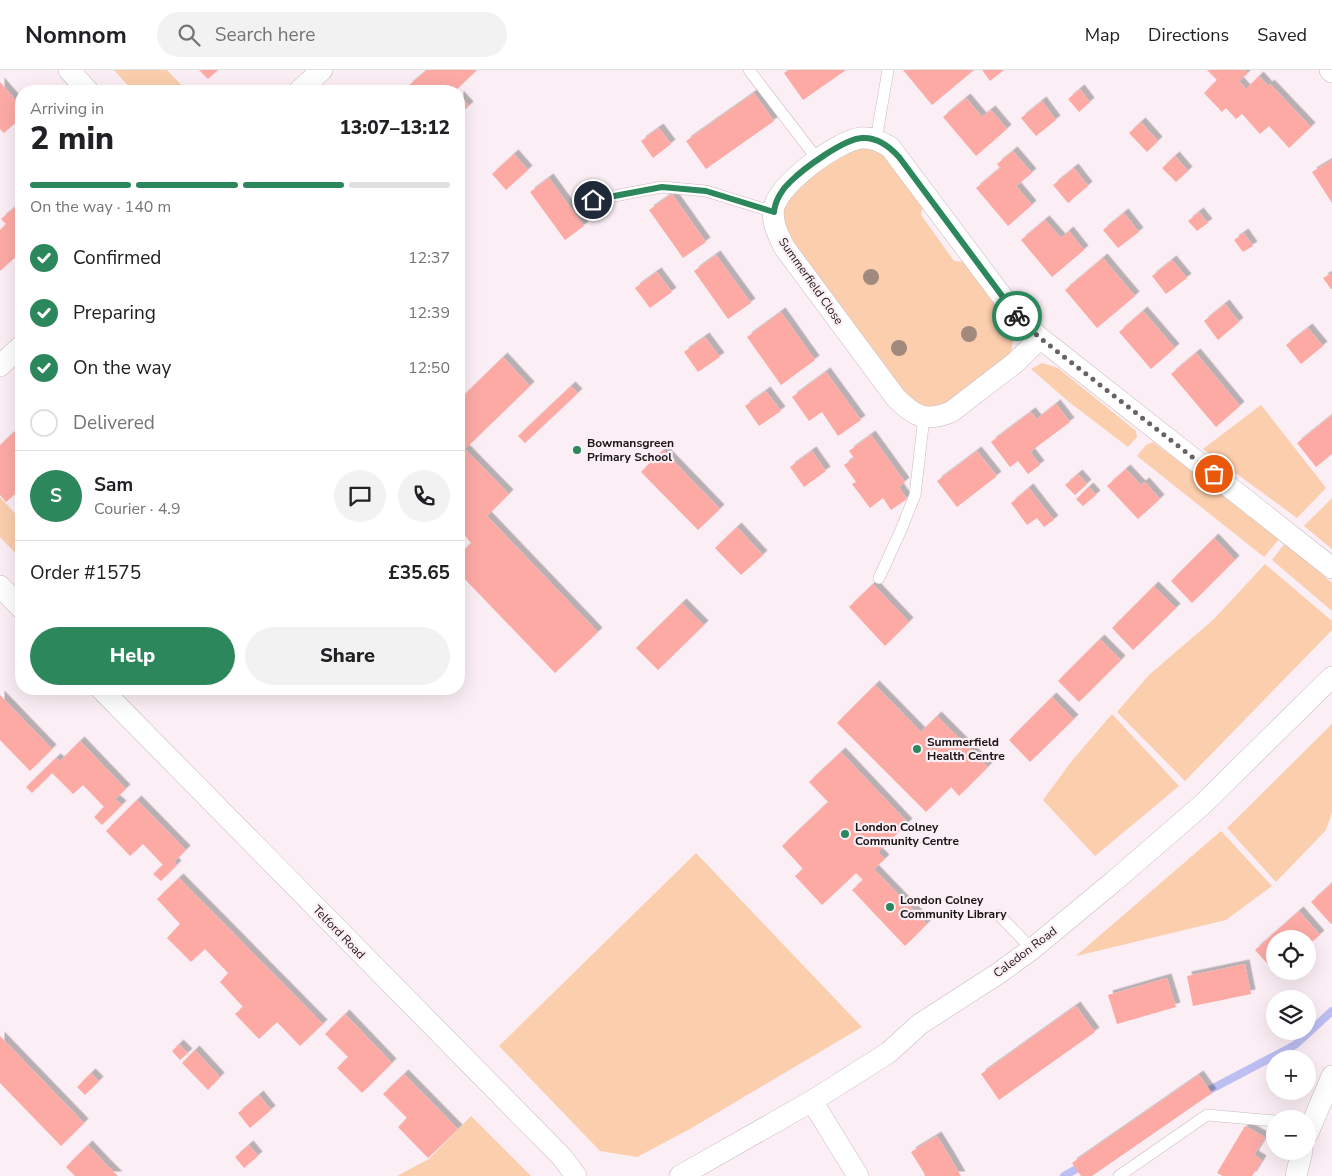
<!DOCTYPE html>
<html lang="en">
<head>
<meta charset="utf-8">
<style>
  :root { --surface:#fff; --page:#f2f2f2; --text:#202124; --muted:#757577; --line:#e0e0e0; --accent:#2d875c }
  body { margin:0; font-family:"Nunito Sans",sans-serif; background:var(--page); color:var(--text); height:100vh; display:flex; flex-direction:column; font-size:19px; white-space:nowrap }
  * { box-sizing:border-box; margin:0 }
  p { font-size:16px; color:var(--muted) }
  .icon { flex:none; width:28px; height:28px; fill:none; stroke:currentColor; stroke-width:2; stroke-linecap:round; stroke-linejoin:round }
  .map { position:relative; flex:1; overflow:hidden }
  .drawer { position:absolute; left:15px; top:15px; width:450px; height:610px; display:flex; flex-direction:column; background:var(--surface); border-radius:20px; box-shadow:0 5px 20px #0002 }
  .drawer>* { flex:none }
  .controls { position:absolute; left:1266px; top:860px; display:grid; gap:10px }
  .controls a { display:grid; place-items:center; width:50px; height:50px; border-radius:50%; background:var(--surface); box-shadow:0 5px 20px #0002; font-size:25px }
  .pin { position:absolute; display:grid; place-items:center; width:42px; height:42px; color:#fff; margin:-21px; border:2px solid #fff; border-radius:50%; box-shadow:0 1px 5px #0007 }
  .courier { position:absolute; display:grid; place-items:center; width:50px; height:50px; margin:-25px; border:4px solid #2d875c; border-radius:50%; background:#fff; color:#222; box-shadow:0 1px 6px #0007 }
  .head em { font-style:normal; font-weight:800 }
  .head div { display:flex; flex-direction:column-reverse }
  .head { display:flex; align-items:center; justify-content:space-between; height:85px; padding:0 15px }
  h1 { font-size:32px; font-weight:800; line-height:38px }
  .bar { display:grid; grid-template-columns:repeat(4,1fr); gap:8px 5px; align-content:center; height:60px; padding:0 15px }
  .bar i { height:6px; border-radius:4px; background:var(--line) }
  .bar .active { background:var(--accent) }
  .bar p { grid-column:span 4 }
  .line { display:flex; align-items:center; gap:12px; padding:0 15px; border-top:1px solid var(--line) }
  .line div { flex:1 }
  .round { display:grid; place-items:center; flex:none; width:52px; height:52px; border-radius:26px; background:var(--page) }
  ol { padding:0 15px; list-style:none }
  li { display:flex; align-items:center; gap:15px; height:55px }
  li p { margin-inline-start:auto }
  li .icon { padding:5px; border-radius:50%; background:var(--accent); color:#fff; stroke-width:4 }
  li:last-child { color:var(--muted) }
  li i { width:28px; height:28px; border:2px solid var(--line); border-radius:50% }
  .primary-button { display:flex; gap:10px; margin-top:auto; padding:10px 15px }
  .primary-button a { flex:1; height:58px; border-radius:30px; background:var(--accent); color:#fff; font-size:20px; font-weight:800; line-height:58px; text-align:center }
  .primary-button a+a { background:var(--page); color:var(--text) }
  header { display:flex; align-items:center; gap:30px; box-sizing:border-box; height:70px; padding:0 25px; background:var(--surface); border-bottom:1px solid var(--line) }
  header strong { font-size:24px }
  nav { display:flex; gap:28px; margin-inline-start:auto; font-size:18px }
  .search { width:350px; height:45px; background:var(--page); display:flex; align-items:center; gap:12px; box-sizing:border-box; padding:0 18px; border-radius:28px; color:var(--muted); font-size:19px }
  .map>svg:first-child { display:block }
  .green { fill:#fbcead }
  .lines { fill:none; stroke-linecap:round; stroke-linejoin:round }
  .stream { stroke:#bdbff3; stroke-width:8 }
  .building { fill:#fdaaa5; filter:url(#shadow) }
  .service-casing { stroke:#c7bbc0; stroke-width:12 }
  .minor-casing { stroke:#c7bbc0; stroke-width:22 }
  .service { stroke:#fff; stroke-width:11 }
  .minor { stroke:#fff; stroke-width:21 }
  .tree { fill:#a1897d }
  .done { stroke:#696164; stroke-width:5; stroke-dasharray:0 9 }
  .route { stroke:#2d875c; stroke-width:6 }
  .poi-dot { fill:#2d875c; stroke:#fbeef4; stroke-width:2 }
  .labels { text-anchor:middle; stroke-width:4.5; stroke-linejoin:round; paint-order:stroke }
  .street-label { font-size:12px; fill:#1a1517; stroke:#fbeef4 }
  .poi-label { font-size:12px; font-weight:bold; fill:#1a1517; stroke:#fbeef4; text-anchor:start }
</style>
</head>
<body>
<header>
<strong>Nomnom</strong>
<div class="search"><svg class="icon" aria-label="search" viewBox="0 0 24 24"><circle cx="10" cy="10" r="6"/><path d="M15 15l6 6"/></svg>Search here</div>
<nav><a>Map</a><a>Directions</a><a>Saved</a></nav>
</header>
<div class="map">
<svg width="1332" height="1106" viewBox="0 0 1332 1106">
  <defs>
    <filter id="shadow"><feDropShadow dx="4.5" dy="-4.5" stdDeviation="0" flood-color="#0004"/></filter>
  </defs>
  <rect width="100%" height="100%" fill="#fbeef4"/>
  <path class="green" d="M114,0H167L187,21H133Z
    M862,78H872L884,83L923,133L921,145L954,191L967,192L1012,251L1015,259L1011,283L946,336L927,337L909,330L783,157L782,139L795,121L836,87Z
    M1042,293L1058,298L1136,361L1137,367L1128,377L1069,332L1031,299Z
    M1261,335L1326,418L1297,448L1203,379Z
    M1153,372L1280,468L1264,487L1137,386L1146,375Z
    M0,427L21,450V489L0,467Z
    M1332,428V479L1304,456Z
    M1285,473L1332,513V541L1272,490Z
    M1265,494L1332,551V560L1185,711L1117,642L1149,605L1214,549Z
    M1112,644L1179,716L1095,786L1043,730L1071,692Z
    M1332,654V742L1326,760L1276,812L1227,758Z
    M1221,761L1272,816L1226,850L1076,886Z
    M696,783L862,957L690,1059L637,1087L600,1081L499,976Z
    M471,1046L531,1106H397L429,1089Z"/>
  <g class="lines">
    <path class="stream" d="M1202,1024L1295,975L1332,941
      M1064,1106L1085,1094"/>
  </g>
  <path class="building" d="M199,0H218L208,9Z
    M427,0H477L455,21H413L408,16Z
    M788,0H846L803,30L784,3Z
    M903,0H974L932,35Z
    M982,0H1004L990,11Z
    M1207,0H1245L1248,3L1239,11L1246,19L1259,6L1268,16L1270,14L1311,57L1289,78L1269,56L1260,64L1242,44L1236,49L1226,38L1222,42L1204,23L1217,10Z
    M0,12L20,35L16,39L21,45V48L4,63L0,59Z
    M1080,19L1090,32L1079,42L1068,29Z
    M754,23L774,51L706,99L686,71Z
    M459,25L469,36L459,45Z
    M966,28L982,47L991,40L1007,59L976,86L943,47Z
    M1042,31L1056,50L1036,66L1021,48Z
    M1141,52L1158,71L1147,82L1129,63Z
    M659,58L671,74L653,88L641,71Z
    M1013,81L1032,103L1016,116L1032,135L1008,156L976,118L1000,98L997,94Z
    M514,84L528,100L506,120L492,104Z
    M1175,86L1188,101L1176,112L1162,98Z
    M1332,90V133L1312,102Z
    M1074,98L1088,116L1068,133L1053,115Z
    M549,108L584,156L565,170L530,122Z
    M672,124L706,172L683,188L649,140Z
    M21,132V182L0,201V160L6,154L1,149Z
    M1199,142L1208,153L1197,161L1188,151Z
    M1124,143L1139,162L1118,178L1103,160Z
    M1045,150L1061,168L1069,161L1084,180L1052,207L1021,170Z
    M1244,163L1253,176L1243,182L1234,170Z
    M716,185L751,233L728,249L694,201Z
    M1103,188L1135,226L1097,258L1065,220Z
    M1172,190L1187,208L1166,224L1152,206Z
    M657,202L672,222L650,238L635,218Z
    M1332,203V219H1331L1323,208Z
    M1225,234L1239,252L1218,270L1204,251Z
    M1143,241L1175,278L1151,299L1119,262Z
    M781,242L815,290L781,315L747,267Z
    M1308,258L1323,276L1301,294L1286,275Z
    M705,267L720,287L698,302L684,282Z
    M1196,283L1240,336L1216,357L1171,304Z
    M503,287L530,316L465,379L509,424L487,446L598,562L555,603L459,503V485L471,473L459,459V330Z
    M826,302L861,350L838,366L822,342L809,351L792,327Z
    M571,316L578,323L525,373L518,366Z
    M766,321L781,341L759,356L745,336Z
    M1056,334L1070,352L1030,382L1040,395L1028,404L1018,391L1010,397L991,372L1031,342L1037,349Z
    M1332,345V384L1316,397L1297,373Z
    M21,356V419L6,432L0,425V375Z
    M871,365L905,412L899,417L907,429L891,440L883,428L870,438L852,414L856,412L844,395L854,388L849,381Z
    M663,380L720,439L698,460L641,402Z
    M812,381L826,401L804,417L790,397Z
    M977,381L997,406L957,437L937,411Z
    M1126,399L1141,415L1145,412L1160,429L1138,449L1107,416Z
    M1078,404L1087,414L1075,425L1065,415Z
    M1089,417L1096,425L1083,436L1076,429Z
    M1029,418L1054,450L1044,457L1037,448L1027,455L1011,433Z
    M737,457L763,485L741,505L715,478Z
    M1214,468L1235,490L1192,533L1171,511Z
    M873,514L909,552L885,576L849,537Z
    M1154,516L1176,538L1133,580L1112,558Z
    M682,533L704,555L658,600L636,578Z
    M1100,569L1121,590L1079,632L1058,611Z
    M875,615L921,662L937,646L988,697L959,726L951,717L926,742L837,653Z
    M0,625L52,679L30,701L0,670Z
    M1052,627L1074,649L1030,692L1009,670Z
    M80,671L126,719L115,729L122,735L102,755L94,747L104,737L83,715L73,724L52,703L32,723L26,717L56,688L60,691Z
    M841,682L908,753L878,782L885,789L874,799L927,854L905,876L852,820L863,810L856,803L822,835L795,806L803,799L782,776L828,732L809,712Z
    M137,730L186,780L174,792L177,795L161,811L153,804L163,795L143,774L130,786L106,761Z
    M179,808L323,954L300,976L277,952L259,969L235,944L243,937L220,912L228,903L205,879L191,892L167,868L180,854L157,829Z
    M1332,813V853L1331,854L1311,832Z
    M1299,841L1320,865L1308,875V869H1275V902L1255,880Z
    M1245,894L1251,924L1193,936L1187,906Z
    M1167,908L1176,937L1117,954L1108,925Z
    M1076,936L1095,962L999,1030L981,1004Z
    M345,944L392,993L362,1023L337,998L348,987L325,964Z
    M0,966L84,1053L61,1076L0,1013Z
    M179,974L188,983L180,990L172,981Z
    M195,980L220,1007L208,1020L182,993Z
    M91,1003L99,1011L85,1025L77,1017Z
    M404,1004L458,1059L428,1088L398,1057L407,1048L383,1024Z
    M1199,1005L1212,1023L1092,1106H1081L1072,1093Z
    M259,1025L271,1040L250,1058L238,1043Z
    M1245,1056L1265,1067L1254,1085L1262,1090L1252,1106H1223L1217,1103Z
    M937,1066L950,1087L961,1106H925L924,1103L911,1082Z
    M88,1075L105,1093L118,1106H75L66,1097Z
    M249,1075L258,1086L244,1098L235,1087Z"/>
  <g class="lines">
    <g class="service-casing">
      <path id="service" d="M749,0L818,90
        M876,70L888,0
        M593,130L662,117L706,121L774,142
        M879,508L901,460L915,425L924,347
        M999,845L1032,879
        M1119,1106L1207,1045L1275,1051"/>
    </g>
    <g class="minor-casing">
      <path id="minor" d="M69,0L88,21
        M1330,0L1332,2
        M299,21L322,0
        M1040,268L1016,292L951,342C925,352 915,347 896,328L784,177C778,164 771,152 774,137C780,113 837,71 861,68C872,67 881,72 890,77L1016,245L1040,268L1332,498
        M0,296L21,276
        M0,516L21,538
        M101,619L562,1087L576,1106
        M812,1031L858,1106
        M1308,1063L1332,1006
        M680,1106L812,1031L888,983L920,954L999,903L1032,879L1113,812L1202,735L1332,607
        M1296,1106L1302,1081"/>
    </g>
    <use href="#service" class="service"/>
    <use href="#minor" class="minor"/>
  </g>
  <g class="tree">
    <circle cx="871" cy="207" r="8"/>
    <circle cx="969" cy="264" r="8"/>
    <circle cx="899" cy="278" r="8"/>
  </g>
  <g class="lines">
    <path class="done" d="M1017,246L1040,268L1214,404"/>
    <path class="route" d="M593,130L662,117L706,121L774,142C775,131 782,119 790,112C804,98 844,69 862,68C877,67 890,77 899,87L1017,246"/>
  </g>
  <g class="poi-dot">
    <circle cx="577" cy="380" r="5"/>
    <circle cx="917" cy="679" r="5"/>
    <circle cx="845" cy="764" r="5"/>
    <circle cx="890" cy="837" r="5"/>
  </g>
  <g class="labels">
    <g class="street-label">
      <text transform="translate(811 211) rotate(55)" y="4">Summerfield Close</text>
      <text transform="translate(339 862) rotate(46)" y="4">Telford Road</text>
      <text transform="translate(1025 882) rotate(-37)" y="4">Caledon Road</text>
    </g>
    <g class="poi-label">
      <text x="587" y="377">Bowmansgreen<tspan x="587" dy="14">Primary School</tspan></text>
      <text x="927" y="676">Summerfield<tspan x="927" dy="14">Health Centre</tspan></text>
      <text x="855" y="761">London Colney<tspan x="855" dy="14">Community Centre</tspan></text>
      <text x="900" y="834">London Colney<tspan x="900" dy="14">Community Library</tspan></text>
    </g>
  </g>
</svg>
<div class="controls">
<a><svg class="icon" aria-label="locate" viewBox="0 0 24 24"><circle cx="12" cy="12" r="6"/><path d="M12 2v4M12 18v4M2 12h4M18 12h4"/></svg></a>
<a><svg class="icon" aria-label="layers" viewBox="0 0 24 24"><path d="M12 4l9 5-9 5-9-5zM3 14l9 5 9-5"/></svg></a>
<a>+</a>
<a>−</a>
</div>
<div class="pin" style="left:1214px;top:404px;background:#ea580c"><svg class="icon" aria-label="bag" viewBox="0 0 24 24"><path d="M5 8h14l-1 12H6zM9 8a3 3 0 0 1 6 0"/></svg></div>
<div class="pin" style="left:593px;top:130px;background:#1f2937"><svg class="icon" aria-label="home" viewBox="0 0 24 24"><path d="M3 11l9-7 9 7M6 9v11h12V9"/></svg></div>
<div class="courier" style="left:1017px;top:246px"><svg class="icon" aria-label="bike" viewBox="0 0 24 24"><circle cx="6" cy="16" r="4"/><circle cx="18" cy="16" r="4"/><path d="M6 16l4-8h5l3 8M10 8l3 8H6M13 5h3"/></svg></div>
<section class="drawer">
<div class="head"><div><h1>2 min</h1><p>Arriving in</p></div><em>13:07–13:12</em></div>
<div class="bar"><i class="active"></i><i class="active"></i><i class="active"></i><i></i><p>On the way · 140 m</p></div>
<ol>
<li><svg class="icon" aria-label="check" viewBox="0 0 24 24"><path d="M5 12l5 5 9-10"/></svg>Confirmed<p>12:37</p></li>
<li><svg class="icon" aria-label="check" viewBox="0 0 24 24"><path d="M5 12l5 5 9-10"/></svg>Preparing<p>12:39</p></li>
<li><svg class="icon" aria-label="check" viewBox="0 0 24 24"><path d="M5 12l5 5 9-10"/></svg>On the way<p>12:50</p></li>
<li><i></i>Delivered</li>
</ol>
<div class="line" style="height:90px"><b class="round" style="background:var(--accent);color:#fff">S</b><div><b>Sam</b><p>Courier · 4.9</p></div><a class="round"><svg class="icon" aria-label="chat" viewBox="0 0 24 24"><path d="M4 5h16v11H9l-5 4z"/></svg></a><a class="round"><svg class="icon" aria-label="phone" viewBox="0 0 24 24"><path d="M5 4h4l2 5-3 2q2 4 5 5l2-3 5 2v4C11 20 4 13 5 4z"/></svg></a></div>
<div class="line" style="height:65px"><div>Order #1575</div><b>£35.65</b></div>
<div class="primary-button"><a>Help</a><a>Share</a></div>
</section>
</div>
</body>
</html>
